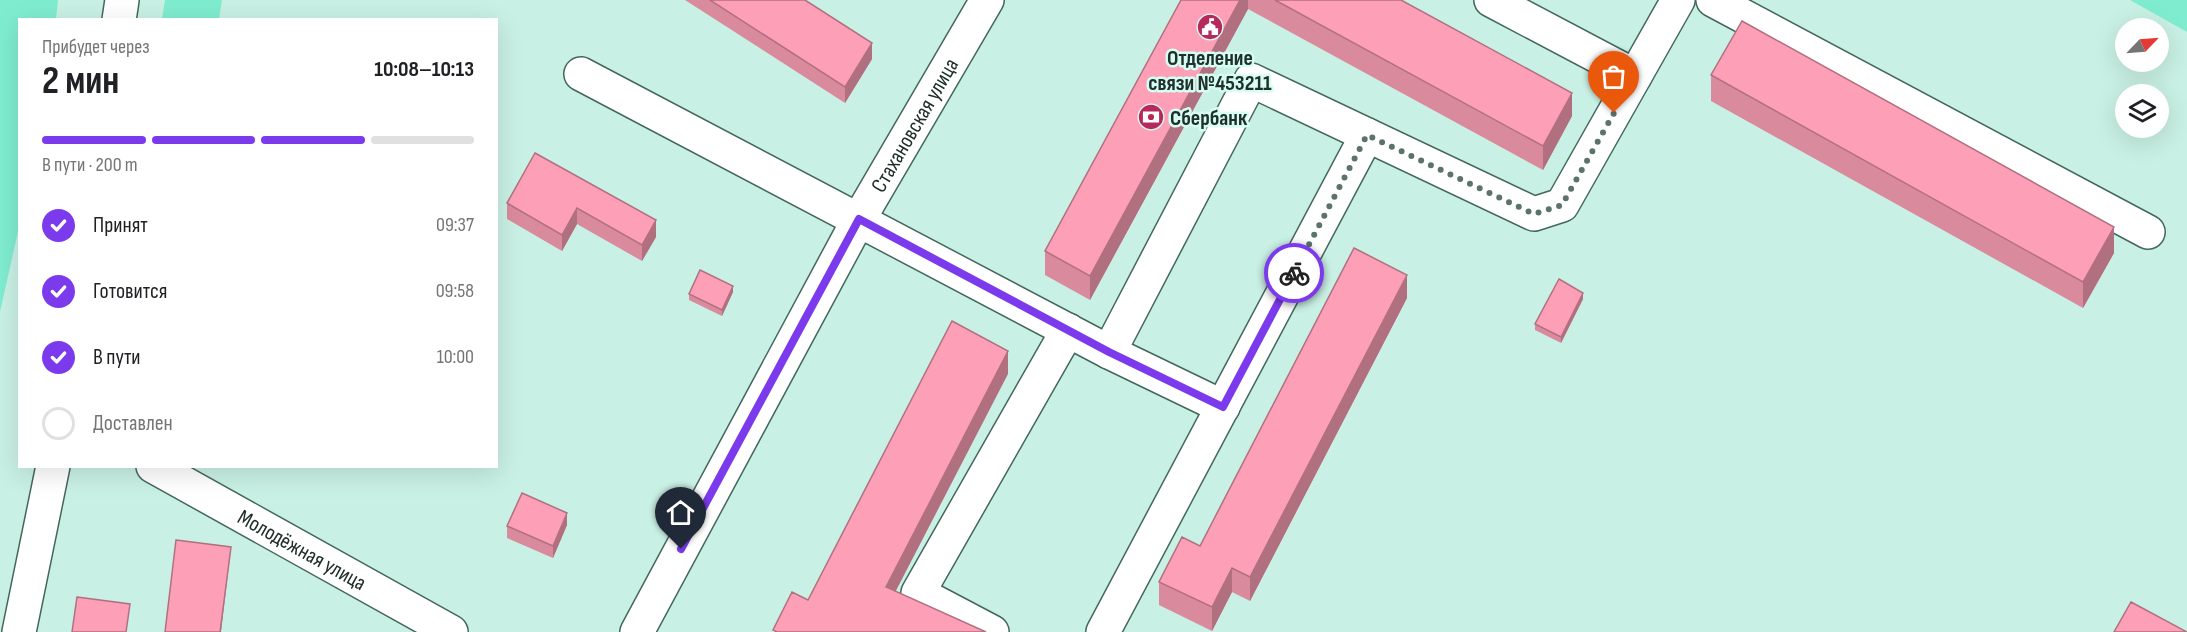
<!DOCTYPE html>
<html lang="ru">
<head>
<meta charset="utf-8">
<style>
  :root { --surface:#fff; --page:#f2f2f2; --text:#202124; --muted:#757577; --line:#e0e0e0; --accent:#7c3aed }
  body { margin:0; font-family:"Sofia Sans Condensed",sans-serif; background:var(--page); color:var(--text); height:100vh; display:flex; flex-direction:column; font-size:22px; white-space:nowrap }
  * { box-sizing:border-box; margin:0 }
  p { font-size:20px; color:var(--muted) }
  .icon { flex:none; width:33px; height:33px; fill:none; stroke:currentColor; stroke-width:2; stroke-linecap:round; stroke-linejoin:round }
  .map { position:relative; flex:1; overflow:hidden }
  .panel { position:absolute; left:18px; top:18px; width:480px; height:450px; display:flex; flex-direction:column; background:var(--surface); border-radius:0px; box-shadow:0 6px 24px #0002 }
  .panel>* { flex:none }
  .needle { width:39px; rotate:65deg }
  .controls { position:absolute; left:2115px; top:18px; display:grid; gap:12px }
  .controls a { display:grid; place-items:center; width:54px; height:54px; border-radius:50%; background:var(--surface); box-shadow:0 6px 24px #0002; font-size:30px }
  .pin { position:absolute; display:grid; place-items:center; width:51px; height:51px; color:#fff; margin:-62px -26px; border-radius:50% 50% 50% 0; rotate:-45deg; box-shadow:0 0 6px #0007 }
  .pin .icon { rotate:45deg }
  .courier { position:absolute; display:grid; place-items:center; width:60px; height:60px; margin:-30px; border:4px solid #7c3aed; border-radius:50%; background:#fff; color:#222; box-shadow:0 2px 8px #0007 }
  .summary em { font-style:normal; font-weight:700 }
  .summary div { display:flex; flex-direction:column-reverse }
  .summary { display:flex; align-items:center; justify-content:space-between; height:102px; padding:0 24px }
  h1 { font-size:39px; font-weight:700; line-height:45px }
  .bar { display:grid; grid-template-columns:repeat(4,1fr); gap:9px 6px; align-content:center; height:72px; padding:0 24px }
  .bar i { height:8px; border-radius:4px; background:var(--line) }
  .bar .on { background:var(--accent) }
  .bar p { grid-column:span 4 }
  ol { padding:0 24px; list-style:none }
  li { display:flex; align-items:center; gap:18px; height:66px }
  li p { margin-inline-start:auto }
  li .icon { padding:6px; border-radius:50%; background:var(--accent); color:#fff; stroke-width:4 }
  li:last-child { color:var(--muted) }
  li i { width:33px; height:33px; border:3px solid var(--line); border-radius:50% }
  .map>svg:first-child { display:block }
  .green { fill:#7fecd0 }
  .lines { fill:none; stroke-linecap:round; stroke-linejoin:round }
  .minor-casing { stroke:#44675d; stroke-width:36 }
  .major-casing { stroke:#44675d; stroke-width:36 }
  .minor { stroke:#fff; stroke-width:33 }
  .major { stroke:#fff; stroke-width:33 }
  .wall { fill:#da8a9d }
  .shaded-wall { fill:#b17080 }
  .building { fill:#fda0b7; stroke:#b17080; stroke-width:1.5 }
  .done { stroke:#5b736c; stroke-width:6; stroke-dasharray:0 10.8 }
  .route { stroke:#7c3aed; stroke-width:8 }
  .labels { text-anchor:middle; stroke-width:5; stroke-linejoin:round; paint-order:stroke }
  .poi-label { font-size:22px; font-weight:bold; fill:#202f2b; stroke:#d6fdf1 }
  .street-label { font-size:22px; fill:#202f2b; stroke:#d6fdf1 }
</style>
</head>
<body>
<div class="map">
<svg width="2187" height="632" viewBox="0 0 2187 632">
  <rect width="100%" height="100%" fill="#c9f0e4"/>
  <path class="green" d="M0,0H58L56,19L20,20L19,227L0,312Z
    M165,0H222L219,19H162Z
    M2130,0H2187V32Z"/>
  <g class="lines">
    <g class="minor-casing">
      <g id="minor">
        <path d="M1491,0L1635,76"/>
        <path d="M1713,0L2148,232"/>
        <path d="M581,74L1109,352L1223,407"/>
        <path d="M1109,352L1251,80L1534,214L1562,205L1678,0"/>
        <path id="s1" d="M153,466L451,632"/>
        <path id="s2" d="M637,632L859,219L987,0"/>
        <path d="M992,632L918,593L1068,330"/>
        <path d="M1103,632L1367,135"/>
      </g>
    </g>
    <g class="major-casing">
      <path id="major" d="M119,20L122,0
        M19,632L53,466"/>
    </g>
    <use href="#minor" class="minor"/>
    <use href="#major" class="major"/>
  </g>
  <path class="wall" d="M685,0H805L872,59L845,103Z
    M1181,0H1401L1572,116L1543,170L1248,9L1090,300L1045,275V251Z
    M1711,75L2114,253L2083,308L1711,101Z
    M535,153L656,237L642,261L577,224L562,251L507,219V203Z
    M733,292L722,316L689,300V294Z
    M1407,298L1250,601L1232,592L1212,631L1159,605V582L1200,546Z
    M1583,299L1561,343L1535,330V324Z
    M567,525L553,558L507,538V526Z"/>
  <path class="shaded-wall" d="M1240,0H1248V9L1090,300V276Z
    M872,43V59L845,103V87Z
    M1572,93V116L1543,170V146Z
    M577,208V224L562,251V235Z
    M656,220V237L642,261V245Z
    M2114,227V253L2083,308V282Z
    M1407,275V298L1250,601V577Z
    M733,286V292L722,316V310Z
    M1583,293V299L1561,343V337Z
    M1008,351V374L886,610V587Z
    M567,513V525L553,558V546Z
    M231,547L221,632H220Z
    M1232,568V592L1212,631V607Z"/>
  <path class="building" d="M710,0H805L872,43L845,87Z
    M1181,0H1240L1090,276L1045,251Z
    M1275,0H1401L1572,93L1543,146Z
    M1742,21L2114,227L2083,282L1711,75Z
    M535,153L656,220L642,245L577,208L562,235L507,203Z
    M1354,248L1407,275L1250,577L1232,568L1212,607L1159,582L1182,537L1200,546Z
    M700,270L733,286L722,310L689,294Z
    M1559,279L1583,293L1561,337L1535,324Z
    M952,321L1008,351L886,587L986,632H777L773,630L792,592L808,600Z
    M522,493L567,513L553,546L507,526Z
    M176,540L231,547L220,632H165Z
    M77,597L130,604L126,632H72Z
    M2131,602L2187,632H2114Z"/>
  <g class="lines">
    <path class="done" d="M1294,273L1367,135L1534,214L1562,205L1614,113"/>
    <path class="route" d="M681,549L859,219L1109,352L1223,407L1294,273"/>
  </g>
  <defs>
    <g id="civic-disc" transform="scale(1.35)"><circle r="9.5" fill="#b6295d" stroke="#d6fdf1"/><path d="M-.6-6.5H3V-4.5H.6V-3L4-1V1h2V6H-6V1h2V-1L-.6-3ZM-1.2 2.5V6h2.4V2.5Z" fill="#fff"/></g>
    <g id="bank-disc" transform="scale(1.35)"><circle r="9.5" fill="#b6295d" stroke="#d6fdf1"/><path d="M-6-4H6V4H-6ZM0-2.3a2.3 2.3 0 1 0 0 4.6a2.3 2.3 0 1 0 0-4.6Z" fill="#fff"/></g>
  </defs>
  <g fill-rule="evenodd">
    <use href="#civic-disc" x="1210" y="27"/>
    <use href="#bank-disc" x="1151" y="117"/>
  </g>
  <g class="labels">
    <g class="poi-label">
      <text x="1210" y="65">Отделение<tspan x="1210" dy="25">связи №453211</tspan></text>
      <text x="1170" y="125" text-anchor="start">Сбербанк</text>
    </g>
    <g class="street-label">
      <text dy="8" stroke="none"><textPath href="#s2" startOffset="578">Стахановская улица</textPath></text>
      <text dy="8" stroke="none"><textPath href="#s1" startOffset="171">Молодёжная улица</textPath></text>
    </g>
  </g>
</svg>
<div class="controls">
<a><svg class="needle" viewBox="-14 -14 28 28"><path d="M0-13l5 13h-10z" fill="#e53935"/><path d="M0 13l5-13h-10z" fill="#757577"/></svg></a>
<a><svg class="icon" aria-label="layers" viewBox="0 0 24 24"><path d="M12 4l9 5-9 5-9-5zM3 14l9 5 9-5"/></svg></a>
</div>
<div class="pin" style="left:1614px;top:113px;background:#ea580c"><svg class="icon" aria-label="bag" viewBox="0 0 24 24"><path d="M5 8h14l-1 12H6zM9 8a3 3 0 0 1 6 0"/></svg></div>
<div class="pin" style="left:681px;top:549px;background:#1f2937"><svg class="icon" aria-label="home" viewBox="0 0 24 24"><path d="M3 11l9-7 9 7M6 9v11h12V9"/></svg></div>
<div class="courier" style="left:1294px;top:273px"><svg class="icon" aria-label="bike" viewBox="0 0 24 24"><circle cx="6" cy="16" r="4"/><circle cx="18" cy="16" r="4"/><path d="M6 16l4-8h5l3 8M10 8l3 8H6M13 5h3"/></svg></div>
<section class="panel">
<div class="summary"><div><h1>2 мин</h1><p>Прибудет через</p></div><em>10:08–10:13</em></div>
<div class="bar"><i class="on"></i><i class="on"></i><i class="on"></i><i></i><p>В пути · 200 m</p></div>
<ol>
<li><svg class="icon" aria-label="check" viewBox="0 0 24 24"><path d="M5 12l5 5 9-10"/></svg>Принят<p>09:37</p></li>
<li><svg class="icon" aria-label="check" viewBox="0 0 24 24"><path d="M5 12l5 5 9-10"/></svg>Готовится<p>09:58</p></li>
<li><svg class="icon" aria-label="check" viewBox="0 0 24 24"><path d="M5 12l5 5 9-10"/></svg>В пути<p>10:00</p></li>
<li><i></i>Доставлен</li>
</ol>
</section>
</div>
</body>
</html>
